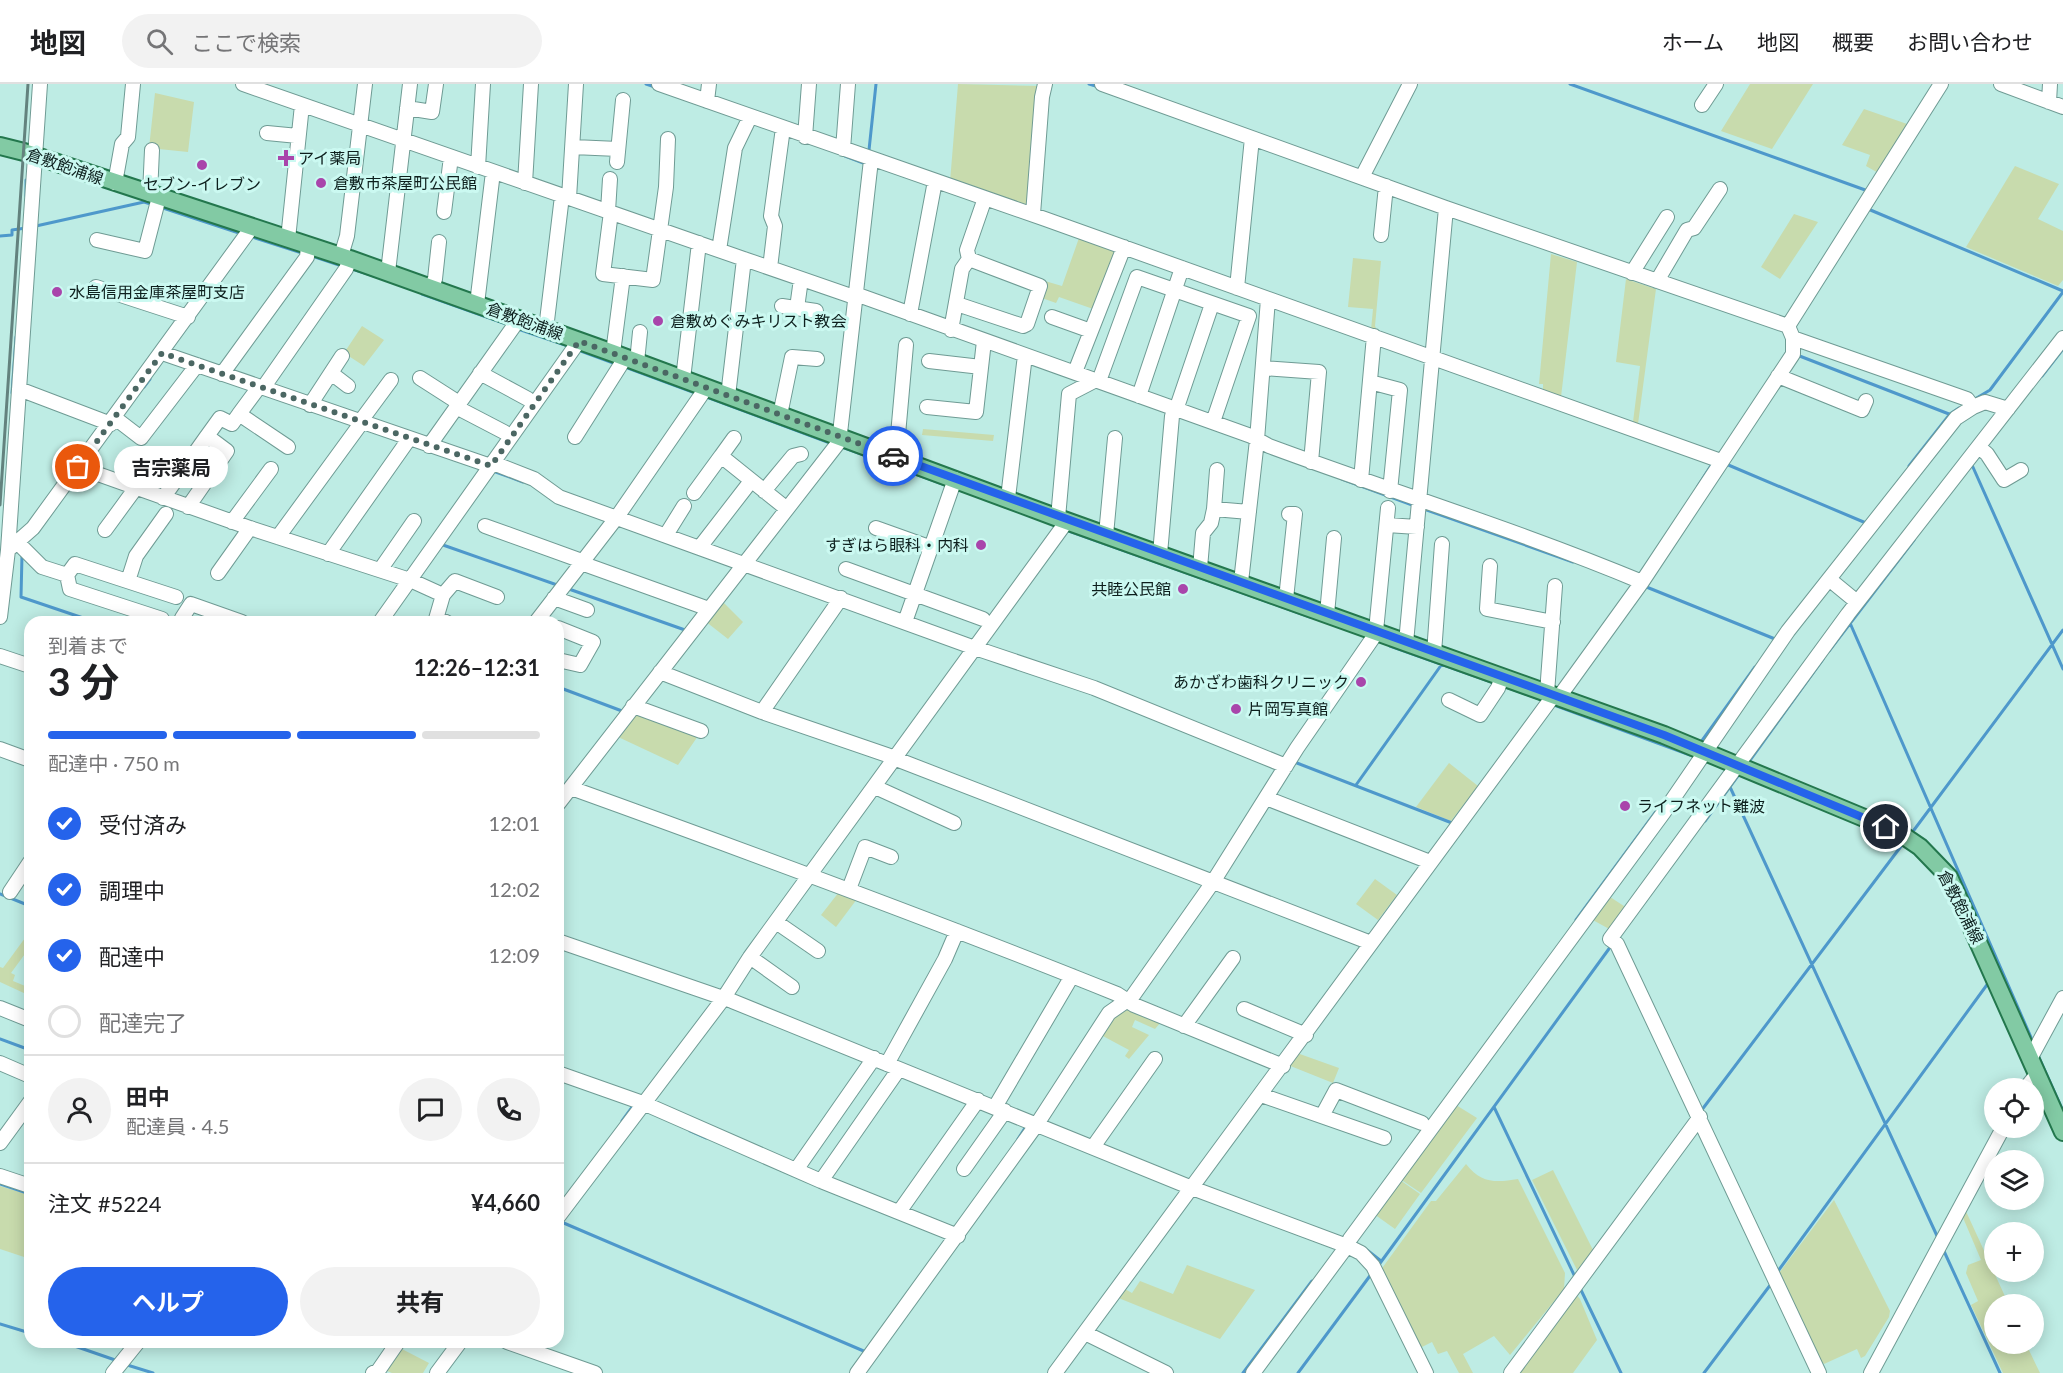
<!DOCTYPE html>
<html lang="ja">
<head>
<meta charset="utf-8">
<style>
  :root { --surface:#fff; --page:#f2f2f2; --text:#202124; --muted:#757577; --line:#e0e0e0; --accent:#2563eb }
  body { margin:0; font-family:Lato,"Noto Sans JP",sans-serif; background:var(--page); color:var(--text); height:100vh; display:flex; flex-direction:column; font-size:22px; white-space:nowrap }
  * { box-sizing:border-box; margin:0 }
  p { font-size:20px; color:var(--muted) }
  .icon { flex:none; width:33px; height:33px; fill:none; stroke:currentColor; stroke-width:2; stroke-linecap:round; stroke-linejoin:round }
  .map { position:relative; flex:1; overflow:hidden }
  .sheet { position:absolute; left:24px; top:532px; width:540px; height:732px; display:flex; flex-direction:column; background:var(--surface); border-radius:18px; box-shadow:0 3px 15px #0003 }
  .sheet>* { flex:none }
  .fabs { position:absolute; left:1984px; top:994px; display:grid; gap:12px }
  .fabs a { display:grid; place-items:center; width:60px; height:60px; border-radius:50%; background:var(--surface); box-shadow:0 3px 15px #0003; font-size:30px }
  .pin { position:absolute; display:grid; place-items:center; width:51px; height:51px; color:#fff; margin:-26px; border:3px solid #fff; border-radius:50%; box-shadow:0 2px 6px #0007 }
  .courier { position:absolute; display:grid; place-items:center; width:60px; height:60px; margin:-30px; border:4px solid #2563eb; border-radius:50%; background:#fff; color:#222; box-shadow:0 2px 8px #0007 }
  .bubble { position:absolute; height:42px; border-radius:21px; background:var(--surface); box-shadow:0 3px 15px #0003; font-size:20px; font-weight:700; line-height:42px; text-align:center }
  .summary em { font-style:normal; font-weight:700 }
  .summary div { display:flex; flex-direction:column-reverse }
  .summary { display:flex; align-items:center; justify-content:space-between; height:102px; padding:0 24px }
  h1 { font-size:39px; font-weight:700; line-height:45px }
  .bar { display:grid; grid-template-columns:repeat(4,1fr); gap:9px 6px; align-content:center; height:72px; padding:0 24px }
  .bar i { height:8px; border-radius:4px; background:var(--line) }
  .bar .current { background:var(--accent) }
  .bar p { grid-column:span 4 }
  .line { display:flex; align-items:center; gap:15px; padding:0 24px; border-top:2px solid var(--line) }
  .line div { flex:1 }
  .round { display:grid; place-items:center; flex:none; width:63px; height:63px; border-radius:32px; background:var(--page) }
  ol { padding:0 24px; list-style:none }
  li { display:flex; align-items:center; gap:18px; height:66px }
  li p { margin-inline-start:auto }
  li .icon { padding:6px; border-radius:50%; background:var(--accent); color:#fff; stroke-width:4 }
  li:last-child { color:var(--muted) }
  li i { width:33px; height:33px; border:3px solid var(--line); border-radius:50% }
  .action { display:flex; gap:12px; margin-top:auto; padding:12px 24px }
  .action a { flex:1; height:69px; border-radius:36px; background:var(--accent); color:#fff; font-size:24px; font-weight:700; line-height:69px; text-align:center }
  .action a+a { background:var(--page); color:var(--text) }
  header { display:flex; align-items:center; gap:36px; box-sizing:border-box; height:84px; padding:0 30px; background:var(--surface); border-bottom:2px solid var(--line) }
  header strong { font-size:28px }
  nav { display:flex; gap:33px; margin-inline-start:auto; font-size:21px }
  .search { width:420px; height:54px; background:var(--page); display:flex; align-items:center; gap:15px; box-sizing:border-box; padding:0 21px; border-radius:33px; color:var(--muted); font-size:22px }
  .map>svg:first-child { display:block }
  .green { fill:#c8dbad }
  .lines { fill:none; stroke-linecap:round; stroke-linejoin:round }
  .stream { stroke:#4e98cb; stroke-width:3 }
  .minor-casing { stroke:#6f9b94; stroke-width:16 }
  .major-casing { stroke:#23774d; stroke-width:20 }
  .minor { stroke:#fff; stroke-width:14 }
  .major { stroke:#82caa4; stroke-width:16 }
  .rail { stroke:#63827e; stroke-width:3 }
  .done { stroke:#4b6763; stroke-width:6; stroke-dasharray:0 10.8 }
  .route { stroke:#2563eb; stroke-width:8 }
  .poi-dot { fill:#a945ab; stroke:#cbf9f1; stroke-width:2 }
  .labels { text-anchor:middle; stroke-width:6; stroke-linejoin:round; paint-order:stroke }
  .poi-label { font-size:16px; fill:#0d1f1d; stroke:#cbf9f1; text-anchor:start }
  .street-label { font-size:16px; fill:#0d1f1d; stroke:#cbf9f1 }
</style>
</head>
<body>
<header>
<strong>地図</strong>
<div class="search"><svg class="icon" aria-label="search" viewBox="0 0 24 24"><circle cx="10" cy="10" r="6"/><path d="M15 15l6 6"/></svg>ここで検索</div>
<nav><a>ホーム</a><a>地図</a><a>概要</a><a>お問い合わせ</a></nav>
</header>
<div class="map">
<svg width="2063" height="1289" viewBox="0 0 2063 1289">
  <rect width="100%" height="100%" fill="#beece4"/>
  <path class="green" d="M958,0L1040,2L1029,122L1024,125L950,98Z
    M1750,0H1813L1772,65L1721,47Z
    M155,9L194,18L188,68L149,64Z
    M1864,25L1910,41L1880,90L1866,82L1870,71L1842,61Z
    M2015,82L2059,100L2038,135L2063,147V196L2058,202L1966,163Z
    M1794,130L1818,138L1780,195L1761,183Z
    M1079,154L1116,168L1096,226L1059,213L1056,219L1039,213L1045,197L1062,202Z
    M1551,170L1577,178L1561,313L1543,307V300H1539Z
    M1353,174L1381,177L1375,242L1378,248L1371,246L1373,225L1348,223Z
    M1626,195L1656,205L1638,340L1633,338L1640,282L1616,278Z
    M362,242L384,256L364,282L344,269Z
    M923,345L994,351L993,357L922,351Z
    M721,516L743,538L728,555L705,537Z
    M635,628L698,652L678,681L616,652Z
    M1449,679L1478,702L1451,737L1416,723Z
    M1375,795L1397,811L1378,836L1356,820Z
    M839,808L857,815L836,843L821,831Z
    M1607,811L1627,824L1611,846L1591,835Z
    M25,854L30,856V863L11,889L15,891L13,897L30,904L26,910L0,898V883L3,884Z
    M1130,925L1161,938L1155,945L1135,936L1132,943L1149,951L1129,975L1125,972L1129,966L1101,951L1113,932Z
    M1297,969L1339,984L1333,999L1288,981Z
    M1456,1021L1477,1034L1421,1109L1400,1095Z
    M1466,1080C1481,1099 1495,1099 1518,1095L1565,1189L1564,1205L1510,1271L1494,1252L1463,1270L1473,1289H1459L1447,1267L1438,1270L1432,1258L1418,1265L1380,1187L1431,1117H1436Z
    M1553,1086L1593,1166L1577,1186L1532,1096Z
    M1400,1096L1420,1110L1395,1145L1374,1130Z
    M0,1102L30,1111V1125L26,1130L30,1134V1175L0,1165Z
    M1834,1116L1890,1227L1889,1233L1865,1272L1861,1274L1857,1265L1824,1280L1815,1270L1779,1189Z
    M1964,1123L2009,1221H1995V1260H2026L2040,1289H2003L1971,1221L1978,1217L1966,1189L1968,1181L1981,1176L1961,1129Z
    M1187,1181L1255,1206L1220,1255L1116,1213L1123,1204L1132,1209L1140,1197L1173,1210Z
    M1574,1208L1580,1215L1597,1256L1573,1289H1516Z
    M400,1264L429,1279L423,1289H392L385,1286Z"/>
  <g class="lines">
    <path class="stream" d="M646,0L655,3
      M1089,0L1099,3
      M1570,0L1868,107
      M869,66L876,0
      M845,72L866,80
      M26,112V96
      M160,123L242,150
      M1868,125L2063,207
      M36,142L144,118L154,121
      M0,152L12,151V146L26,144
      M252,153L302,169
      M312,172L342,182
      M352,185L374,192
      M422,210L509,241
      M518,245L568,262
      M578,266L616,280
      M1797,271L1949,330
      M625,283L698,310
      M2042,292L2063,265
      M144,303L150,295
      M12,309L16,253
      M704,312L830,359
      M1975,315L1990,306L2063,208
      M842,363L948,402
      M1726,380L1866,439
      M1972,381L2063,585
      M1909,382L1950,330L1959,324
      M493,387L523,398
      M1342,395L1415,422
      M1698,402L1712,380
      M1424,425L1573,478
      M1066,446L1310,533
      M443,461L560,502
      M22,471L21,513L95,538
      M1644,502L1775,555
      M566,504L685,546
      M1850,539L2033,958
      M1390,562L1497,600
      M1829,567L1914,456
      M1503,602L1545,617
      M558,603L622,627
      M1554,621L1690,671
      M1701,658L1755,583
      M1297,679L1452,739
      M1748,679L1823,575
      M1356,701L1442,580
      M1730,703L1938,1154
      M1705,737L1740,689
      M1914,746L2063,546
      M0,810L30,822
      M1576,836L1663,718
      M0,955L30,966
      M2037,969L2063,1027
      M1494,1023L1576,1195
      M1701,1027L1902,761
      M622,1037L633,1022
      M690,1047L706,1054
      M1018,1055L1025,1044
      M0,1100L30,1110
      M559,1137L866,1268
      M1943,1165L2000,1289
      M1367,1166L1381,1177
      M1378,1182L1611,862
      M1778,1187L1989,898
      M1580,1204L1621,1289
      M0,1240L30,1249
      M63,1258L118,1277
      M124,1280L153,1289
      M1243,1289L1312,1197
      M1298,1289L1372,1189
      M1704,1289L1771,1200"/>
    <g class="minor-casing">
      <path id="minor" d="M243,0L744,175L857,214L861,212L1251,352L1269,362C1393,408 1520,447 1642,498
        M659,0L1045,135L1721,377
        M1102,0L1446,124L1788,242L1793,254V270L1642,498L1559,613
        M2001,0L2063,23
        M707,17L709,0
        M2049,18L2050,0
        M1702,21L1716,0
        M407,24L432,28L436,0
        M267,49L298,52
        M805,53L809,0
        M573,63L618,65
        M843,65L848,0
        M617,78L623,16
        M478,83L483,0
        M1362,93L1410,0
        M115,99L122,60L128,53L133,0
        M525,99L531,0
        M150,110L152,66
        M569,114L576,0
        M608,127L610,95
        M444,128L451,73
        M611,128L603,190L653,196L666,103L668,55
        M1033,130L1042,13L1045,0
        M1381,151L1386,102
        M288,155L302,21
        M97,156L145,167L159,113
        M719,166L735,64L750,33
        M341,172L347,152L365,0
        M770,184L775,142L771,132L783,44
        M388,188L410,0
        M1632,189L1667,133
        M1657,197L1687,146L1694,144L1720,105
        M96,203L188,233
        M431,203L435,195L439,158
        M1237,204L1252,54
        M477,220L493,88
        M957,220L1023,242L1027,240L1040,202L969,175L967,166L985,114
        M782,222L816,227
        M797,224L801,195
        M910,230L935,97
        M1052,233L1091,247
        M1788,242L1941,0
        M546,245L562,112
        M951,246L962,185L969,175
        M162,269L491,382
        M613,269L623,192
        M929,277L981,283
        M637,278L640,248
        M1263,284L1319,288L1311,378
        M1075,288L1124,163
        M331,289L348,302
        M480,289L528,315
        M222,290L307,173L308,161
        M1778,292L1862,326L1866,317
        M420,294L459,319
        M683,295L699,159
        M1099,297L1137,193L1249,232L1213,338
        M1370,298L1400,306L1390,407
        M259,303L239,330L288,363
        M263,304L346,185L350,175
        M19,305L111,340
        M728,312L744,175
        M1139,312L1182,184
        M310,321L342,272
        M456,323L504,348
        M927,323L976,328L984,257
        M1973,323L1985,318L2008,325
        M1176,326L1212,220
        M780,331L792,273L817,275
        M115,334L141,354L197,281
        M360,338L391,296
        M575,353L625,274
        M429,362L519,235
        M1979,363L1987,370L2004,396L2021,386
        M721,372L734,354
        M896,373L906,261
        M493,379L534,395L559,413L975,564L1094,604L1286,682
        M78,383L250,444L410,496L443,511L436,535L446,538
        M1217,386L1214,425L1249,428
        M1361,396L1374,252
        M764,407L793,372L801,370
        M694,409L721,372L787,425
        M163,414L207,352
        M1008,414L1025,271
        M188,423L227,367L207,352L220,334L232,340L239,330
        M1058,434L1069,310L1096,296
        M232,438L271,385
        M1387,441L1417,443
        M485,442L582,477
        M876,444L932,464
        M105,446L135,405
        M666,451L684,422
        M1106,451L1115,354
        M278,453L362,338
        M18,459L42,483L67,491L75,480L176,513
        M700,463L751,397
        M8,466L33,444L252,143
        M328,470L409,355
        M1160,470L1172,332
        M581,479L709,525
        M1490,482L1487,525L1553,538
        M1200,484L1203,449L1211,439L1214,425
        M846,485L983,535
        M380,486L414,437
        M218,489L250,444
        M67,491L70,505L162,535
        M1829,495L1857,518
        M128,497L136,472L166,430
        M1241,498L1257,356L1268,215
        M443,511L455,497L497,513
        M554,514L587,526
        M1286,515L1295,430H1289
        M1327,530L1334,454
        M0,533L8,466L40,0
        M182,534L191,520L242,538
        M380,538L579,257
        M536,538L617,433L706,304
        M905,538L955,395
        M558,544L593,558L580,581L558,576
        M1376,547L1388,424
        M1406,559L1446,124
        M1434,569L1442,460
        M0,572L30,582
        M660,588L762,628L896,674
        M1547,609L1555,502
        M1449,616L1480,631L1498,604L1502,593
        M633,622L701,647
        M762,628L841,514
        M0,665L30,676
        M896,675L1371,859
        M875,703L954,739
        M571,704C754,770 936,837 1117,910L1134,921L1283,982
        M1266,714L1430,778
        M558,720L839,358L871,76
        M849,805L865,763L891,773
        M10,808L30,778
        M776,838L818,867
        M558,857L732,917L1192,1104L1347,1162L1253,1289
        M750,873L792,903
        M0,924L30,936
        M1244,925L1306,951
        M1184,942L1233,874
        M2030,975L2063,914
        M0,979L30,992
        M887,980L945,875L957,847
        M558,989L643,1019L821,1097L958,1152
        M2025,1005L2037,990
        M1261,1011L1384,1054
        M995,1023L1072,892
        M1322,1032L1336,1006L1422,1039
        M0,1059L30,1018
        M1093,1063L1155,975
        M964,1085L1005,1027
        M796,1086L874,974
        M0,1092L30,1102
        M821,1097L899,985
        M899,1128L978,1016
        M558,1133L723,915L750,873L1067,437
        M1085,1249L1166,1289
        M507,1258L595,1289
        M113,1289L138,1258
        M373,1289L378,1287L398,1258
        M437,1289L460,1258
        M857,1289L1037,1040L1109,929L1132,913L1213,798L1297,664L1377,548
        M1055,1289L1554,611
        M1426,1289L1373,1182L1361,1169L1347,1162L1350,1155L1664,728L1788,547L1956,334L1973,323L1967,315L1793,254
        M1511,1289L1700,1033
        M1819,1289L1624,875L1617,860L1610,855L1848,530L2063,254
        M1871,1289L2003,1044"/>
    </g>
    <g class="major-casing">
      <path id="major" d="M0,62L24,68L350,175L613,269L1058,434L1664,651L1898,748L1920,763L1949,793L2063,1048"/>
    </g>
    <use href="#minor" class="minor"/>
    <use href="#major" class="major"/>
    <path class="rail" d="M0,421L28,0"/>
  </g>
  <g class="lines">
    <path class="done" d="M78,383L162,269L491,382L579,257L893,372"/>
    <path class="route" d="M893,372L1664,651L1886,743"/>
  </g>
  <g class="poi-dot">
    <path d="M283 65h6v6h6v6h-6v6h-6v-6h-6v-6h6z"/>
    <circle cx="202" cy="81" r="6"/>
    <circle cx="321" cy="99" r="6"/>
    <circle cx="57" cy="208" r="6"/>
    <circle cx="658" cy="237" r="6"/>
    <circle cx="981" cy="461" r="6"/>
    <circle cx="1183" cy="505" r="6"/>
    <circle cx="1361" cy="598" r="6"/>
    <circle cx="1236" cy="625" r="6"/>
    <circle cx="1625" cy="722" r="6"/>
  </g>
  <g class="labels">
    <g class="poi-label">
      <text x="298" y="80">アイ薬局</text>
      <text x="333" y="105">倉敷市茶屋町公民館</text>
      <text x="202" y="106" text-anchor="middle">セブン-イレブン</text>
      <text x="69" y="214">水島信用金庫茶屋町支店</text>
      <text x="670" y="243">倉敷めぐみキリスト教会</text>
      <text x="969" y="467" text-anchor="end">すぎはら眼科・内科</text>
      <text x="1171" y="511" text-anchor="end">共睦公民館</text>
      <text x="1349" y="604" text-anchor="end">あかざわ歯科クリニック</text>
      <text x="1248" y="631">片岡写真館</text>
      <text x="1637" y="728">ライフネット難波</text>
    </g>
    <g class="street-label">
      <text transform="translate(65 82) rotate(19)" y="6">倉敷飽浦線</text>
      <text transform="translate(525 237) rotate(20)" y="6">倉敷飽浦線</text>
      <text transform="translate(1961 823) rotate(63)" y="6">倉敷飽浦線</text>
    </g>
  </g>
</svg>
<div class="fabs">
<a><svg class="icon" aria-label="locate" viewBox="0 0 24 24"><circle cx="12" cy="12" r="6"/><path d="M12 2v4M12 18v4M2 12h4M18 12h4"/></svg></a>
<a><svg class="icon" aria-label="layers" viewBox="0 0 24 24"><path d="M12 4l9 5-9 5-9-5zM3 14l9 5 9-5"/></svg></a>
<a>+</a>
<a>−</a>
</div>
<div class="pin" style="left:78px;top:383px;background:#ea580c"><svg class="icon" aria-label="bag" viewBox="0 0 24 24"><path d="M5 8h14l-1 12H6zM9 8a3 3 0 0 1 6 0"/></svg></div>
<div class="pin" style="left:1886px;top:743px;background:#1f2937"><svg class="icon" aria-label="home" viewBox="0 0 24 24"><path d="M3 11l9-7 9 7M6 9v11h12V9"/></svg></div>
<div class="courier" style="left:893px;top:372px"><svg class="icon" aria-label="car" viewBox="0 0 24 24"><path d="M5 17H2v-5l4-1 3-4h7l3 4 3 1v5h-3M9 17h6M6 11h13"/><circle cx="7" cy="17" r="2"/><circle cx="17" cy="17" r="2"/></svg></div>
<div class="bubble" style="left:114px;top:362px;width:114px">吉宗薬局</div>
<section class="sheet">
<div class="summary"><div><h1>3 分</h1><p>到着まで</p></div><em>12:26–12:31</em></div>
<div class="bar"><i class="current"></i><i class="current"></i><i class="current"></i><i></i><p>配達中 · 750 m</p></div>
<ol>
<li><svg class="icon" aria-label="check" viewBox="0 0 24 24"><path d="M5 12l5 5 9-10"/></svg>受付済み<p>12:01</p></li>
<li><svg class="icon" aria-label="check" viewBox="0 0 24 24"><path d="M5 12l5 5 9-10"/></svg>調理中<p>12:02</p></li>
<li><svg class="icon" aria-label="check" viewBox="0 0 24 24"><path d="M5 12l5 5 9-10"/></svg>配達中<p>12:09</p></li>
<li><i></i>配達完了</li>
</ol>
<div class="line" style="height:108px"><a class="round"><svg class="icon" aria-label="person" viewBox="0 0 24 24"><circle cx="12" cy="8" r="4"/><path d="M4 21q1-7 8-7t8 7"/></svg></a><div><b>田中</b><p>配達員 · 4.5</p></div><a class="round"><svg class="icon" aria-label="chat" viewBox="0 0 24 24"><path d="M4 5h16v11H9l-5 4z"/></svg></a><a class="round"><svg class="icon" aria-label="phone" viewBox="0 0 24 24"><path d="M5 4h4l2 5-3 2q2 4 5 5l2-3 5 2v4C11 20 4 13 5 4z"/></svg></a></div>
<div class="line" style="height:78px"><div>注文 #5224</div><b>¥4,660</b></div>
<div class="action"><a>ヘルプ</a><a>共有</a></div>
</section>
</div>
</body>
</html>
